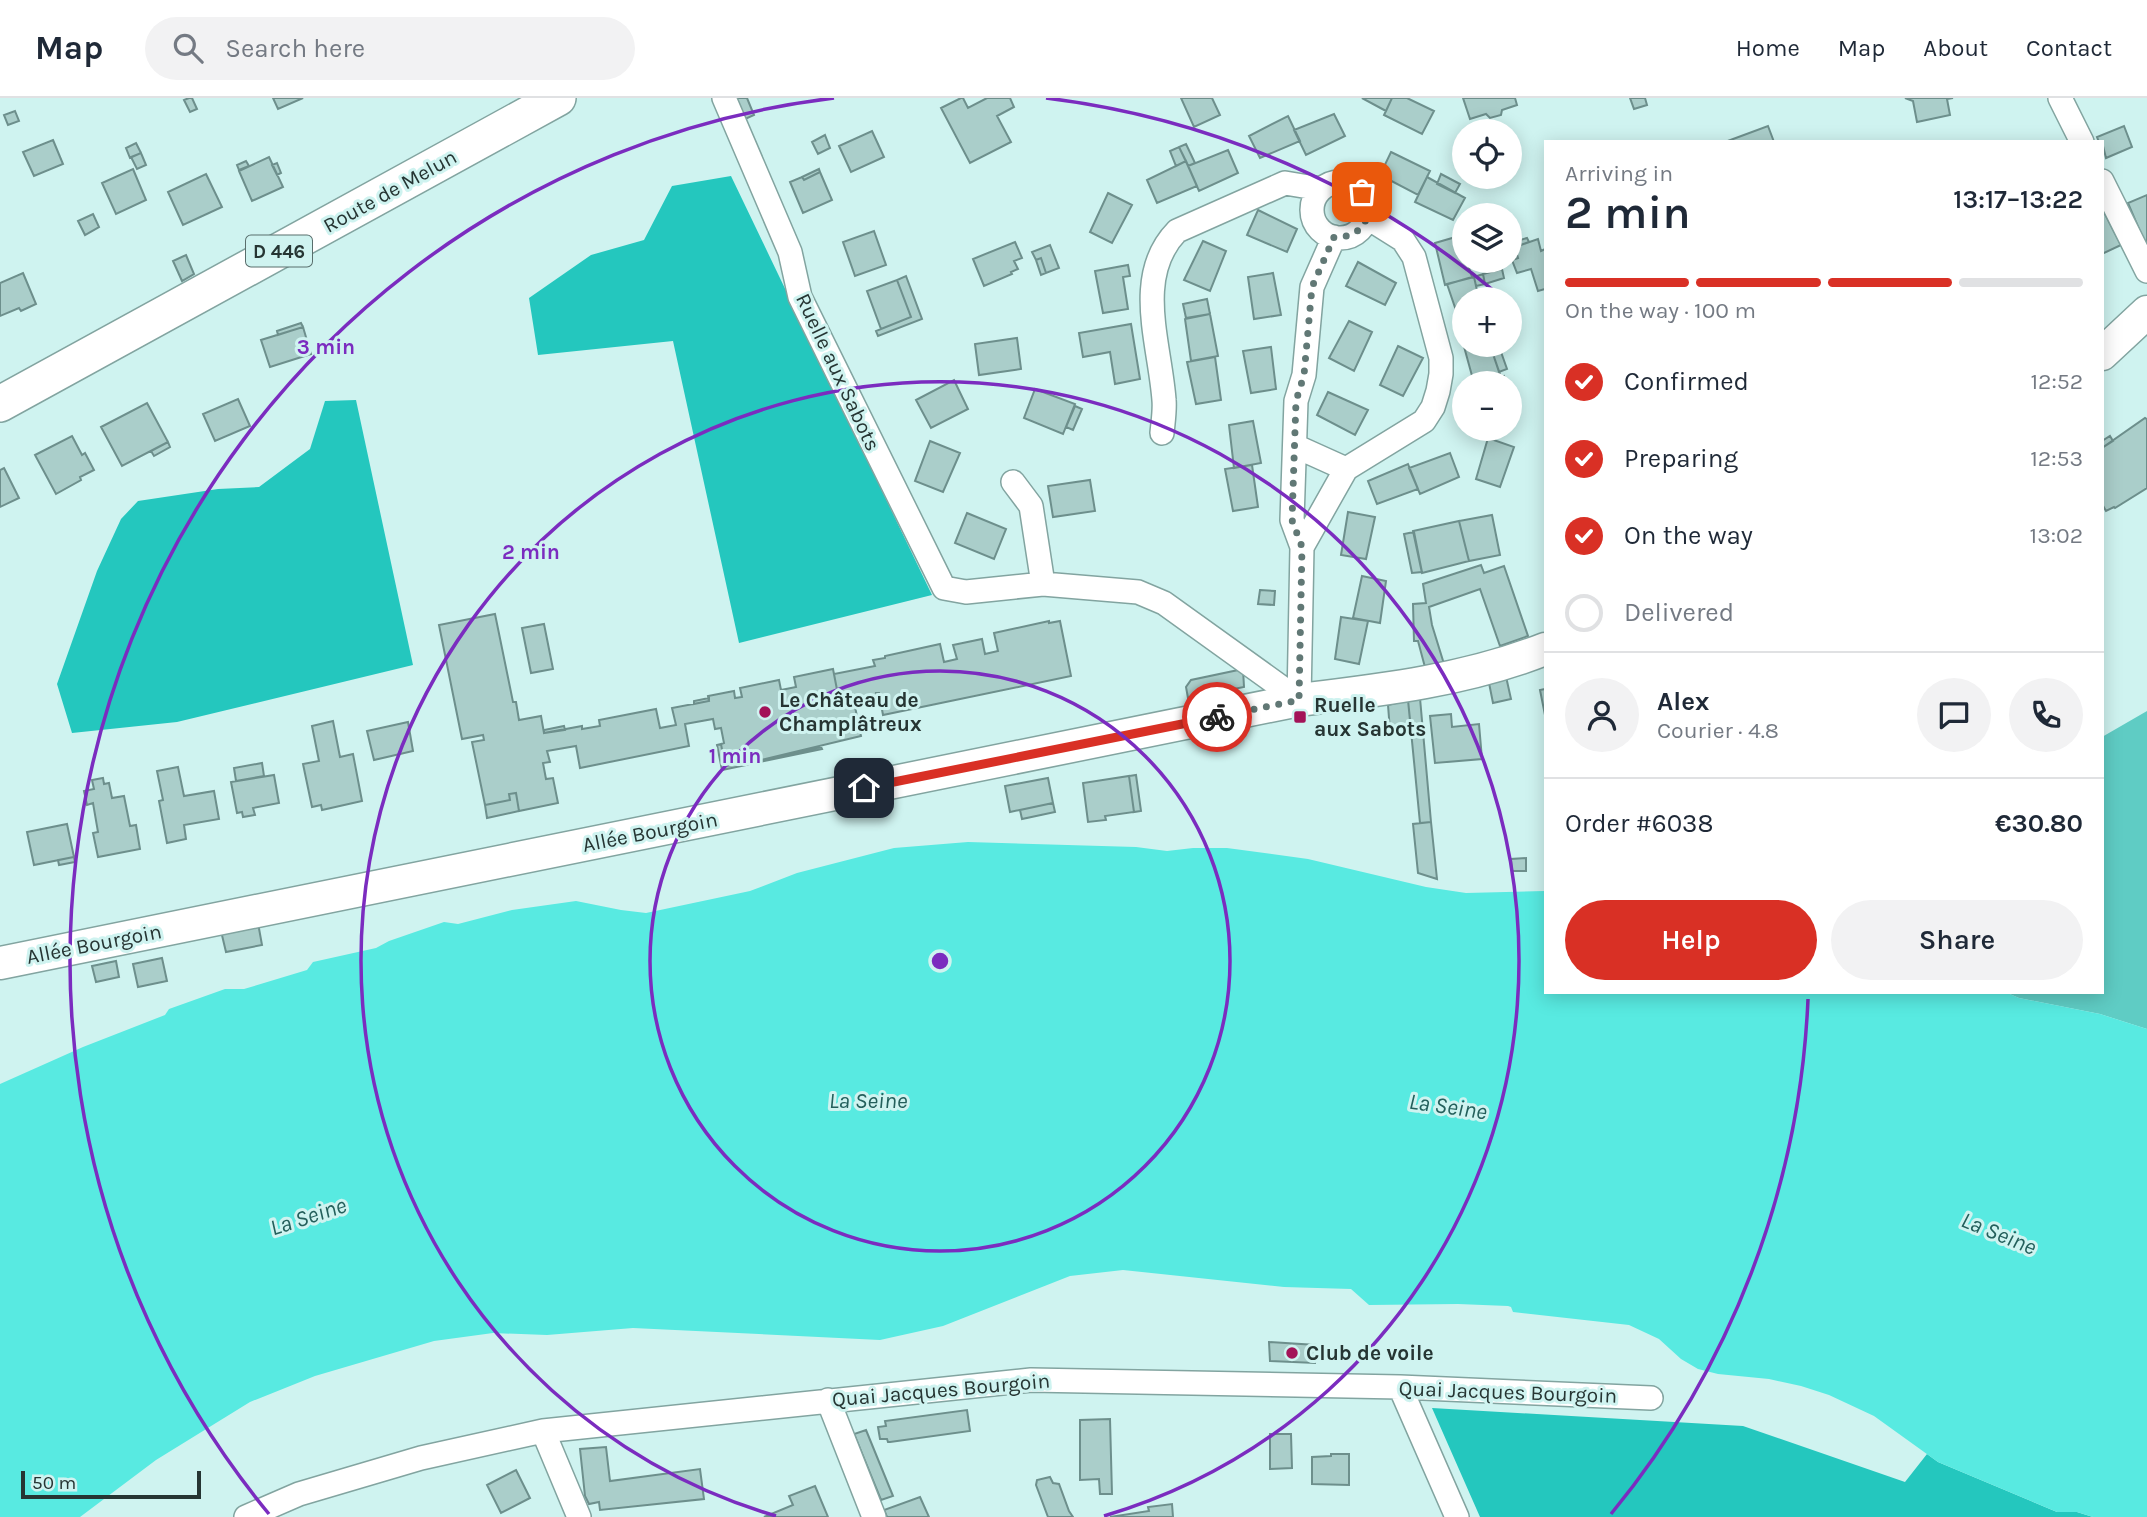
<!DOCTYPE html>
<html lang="en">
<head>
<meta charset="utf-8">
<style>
  :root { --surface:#fff; --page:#f2f2f3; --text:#1f2937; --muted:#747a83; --line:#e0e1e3; --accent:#d93025 }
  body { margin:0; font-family:Karla,sans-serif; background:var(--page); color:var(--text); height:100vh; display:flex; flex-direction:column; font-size:26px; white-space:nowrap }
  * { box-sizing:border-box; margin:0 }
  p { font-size:23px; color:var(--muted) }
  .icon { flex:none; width:38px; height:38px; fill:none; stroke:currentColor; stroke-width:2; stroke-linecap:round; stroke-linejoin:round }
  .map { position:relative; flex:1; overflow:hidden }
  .details { position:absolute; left:1544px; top:42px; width:560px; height:854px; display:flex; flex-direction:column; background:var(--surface); border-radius:0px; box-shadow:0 4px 18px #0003 }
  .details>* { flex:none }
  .controls { position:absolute; left:1452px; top:21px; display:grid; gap:14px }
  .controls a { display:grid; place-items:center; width:70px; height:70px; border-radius:50%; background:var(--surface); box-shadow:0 4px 18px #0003; font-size:35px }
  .scale { position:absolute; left:21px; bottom:18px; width:180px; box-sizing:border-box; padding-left:7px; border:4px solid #263533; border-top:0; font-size:19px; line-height:24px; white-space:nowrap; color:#263533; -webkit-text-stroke:5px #cff3f0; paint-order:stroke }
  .pin { position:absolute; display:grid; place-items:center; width:60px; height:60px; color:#fff; margin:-30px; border-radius:14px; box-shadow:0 4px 10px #0006 }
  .courier { position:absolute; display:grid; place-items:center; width:70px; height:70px; margin:-35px; border:5px solid #d93025; border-radius:50%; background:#fff; color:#222; box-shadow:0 2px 9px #0007 }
  .summary em { font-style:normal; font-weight:600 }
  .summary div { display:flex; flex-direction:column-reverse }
  .summary { display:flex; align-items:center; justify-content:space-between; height:119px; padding:0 21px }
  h1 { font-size:46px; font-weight:600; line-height:52px }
  .bar { display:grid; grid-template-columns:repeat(4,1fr); gap:10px 7px; align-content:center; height:84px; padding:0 21px }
  .bar i { height:9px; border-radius:5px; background:var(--line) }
  .bar .selected { background:var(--accent) }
  .bar p { grid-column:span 4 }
  .line { display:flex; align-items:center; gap:18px; padding:0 21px; border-top:2px solid var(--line) }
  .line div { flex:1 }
  .round { display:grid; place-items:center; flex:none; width:74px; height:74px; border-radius:37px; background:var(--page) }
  ol { padding:0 21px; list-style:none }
  li { display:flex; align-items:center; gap:21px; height:77px }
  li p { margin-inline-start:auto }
  li .icon { padding:7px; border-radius:50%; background:var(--accent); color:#fff; stroke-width:4 }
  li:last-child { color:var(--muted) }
  li i { width:38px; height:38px; border:4px solid var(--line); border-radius:50% }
  .action { display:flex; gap:14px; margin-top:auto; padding:14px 21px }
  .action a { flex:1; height:80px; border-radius:42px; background:var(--accent); color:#fff; font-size:28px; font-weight:600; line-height:80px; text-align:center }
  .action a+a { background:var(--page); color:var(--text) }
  header { display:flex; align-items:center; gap:42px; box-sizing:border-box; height:98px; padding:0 35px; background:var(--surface); border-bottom:2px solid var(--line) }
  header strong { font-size:33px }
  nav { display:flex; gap:38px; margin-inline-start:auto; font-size:24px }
  .search { width:490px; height:63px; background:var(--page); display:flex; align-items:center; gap:18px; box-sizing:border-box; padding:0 24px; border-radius:38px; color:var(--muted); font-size:26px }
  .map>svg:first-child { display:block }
  .green { fill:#5fccc4 }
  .forest { fill:#24c7be }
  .water { fill:#58eae1 }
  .building { fill:#aaceca; stroke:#6d8f8c; stroke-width:2 }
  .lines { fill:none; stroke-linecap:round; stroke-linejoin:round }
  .street-casing { stroke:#82a4a0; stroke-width:26 }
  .secondary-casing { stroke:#82a4a0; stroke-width:35 }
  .primary-casing { stroke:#82a4a0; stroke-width:38 }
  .street { stroke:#fff; stroke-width:23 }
  .secondary { stroke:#fff; stroke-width:32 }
  .primary { stroke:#fff; stroke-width:35 }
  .done { stroke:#617875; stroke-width:7; stroke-dasharray:0 12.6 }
  .route { stroke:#d93025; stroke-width:9 }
  .ring { fill:none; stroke:#7b2cbf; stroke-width:3.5 }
  .poi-dot { fill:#a31358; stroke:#cff3f0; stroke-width:2.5 }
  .labels { text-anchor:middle; stroke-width:6; stroke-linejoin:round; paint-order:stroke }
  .shield { fill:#cff3f0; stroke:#596e6c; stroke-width:2 }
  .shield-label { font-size:19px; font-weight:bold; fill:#263533 }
  .street-label { font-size:21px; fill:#263533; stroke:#cff3f0 }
  .poi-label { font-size:21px; font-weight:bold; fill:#263533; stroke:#cff3f0; text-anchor:start }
  .water-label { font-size:23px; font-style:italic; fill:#235f5b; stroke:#cff3f0 }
  .centre { fill:#7b2cbf; stroke:#cff3f0; stroke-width:3.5 }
  .ring-label { font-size:21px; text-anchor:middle; font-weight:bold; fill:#7b2cbf; stroke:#cff3f0; stroke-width:6; stroke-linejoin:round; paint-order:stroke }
</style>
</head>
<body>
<header>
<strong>Map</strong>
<div class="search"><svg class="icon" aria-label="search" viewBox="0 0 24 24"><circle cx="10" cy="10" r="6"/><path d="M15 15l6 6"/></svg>Search here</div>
<nav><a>Home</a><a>Map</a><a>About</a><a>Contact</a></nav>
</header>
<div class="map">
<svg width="2147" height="1419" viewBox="0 0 2147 1419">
  <rect width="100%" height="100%" fill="#cff3f0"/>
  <path class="green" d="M2147,613V931L2100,916L2019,900L2005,894H2102V639Z"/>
  <path class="forest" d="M731,78L932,497L739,545L673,243L538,257L529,200L591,157L644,142L672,88Z
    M356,302L413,567L177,624L72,635L57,586L97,473L121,421L138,403L218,391L259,389L310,351L325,303Z
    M1432,1310L1743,1328L1905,1384L1927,1356L1938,1364L2057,1414H2077L2093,1419H1480Z"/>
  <path class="water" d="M968,744L1136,749L1167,753L1193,750H1227L1308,761L1426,789L1466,795L1545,793V894H2005L2019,900L2100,916L2147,931V1419H2093L2077,1414H2057L1938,1364L1874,1318L1829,1297L1801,1288L1769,1281L1718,1276L1698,1271L1681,1261L1659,1241L1629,1227L1513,1214L1511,1209L1508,1208L1458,1206L1369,1207L1351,1191L1284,1189L1123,1172L1070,1178L943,1228L880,1242L633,1230L547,1237L493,1235L434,1243L315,1278L250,1304L156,1362L80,1419H0V986L83,949L165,917L169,911L225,891H244L307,872L313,864L376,850L389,843L444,824L458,826L512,812L576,803L621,812L646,815L750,793L797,775L894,750Z"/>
  <path class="building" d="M189,0H192L197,11L190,14L184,2Z
    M273,0H303L278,11Z
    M733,0H747L754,17L743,22Z
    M961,0H963L968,10L987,0H1010L1014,9L997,18L1011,44L970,65L941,10Z
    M1181,0H1212L1220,17L1194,29Z
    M1362,0H1392L1386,13Z
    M1392,0H1407L1434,13L1422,36L1384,17Z
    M1463,0H1515L1517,7L1502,12L1501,17L1490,20L1486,16L1470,21Z
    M1630,0H1645L1647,7L1634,11Z
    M1905,0H1953L1947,1L1950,17L1917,24L1913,3Z
    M15,13L19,23L8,27L4,17Z
    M1334,16L1345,38L1306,57L1294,32Z
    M1288,18L1300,43L1260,60L1249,38Z
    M1768,28L1774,44H1725Z
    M2124,28L2132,49L2106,60L2102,44H2099L2097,39Z
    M872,33L884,59L851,74L839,48Z
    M825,37L830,50L818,56L812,44Z
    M53,42L63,66L34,78L23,54Z
    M136,45L141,55L130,60L126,50Z
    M1186,46L1195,65L1188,68L1179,49Z
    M1179,49L1186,63L1176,68L1170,53Z
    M1228,52L1238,75L1199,93L1188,68Z
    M1391,54L1430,73L1418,97L1380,77Z
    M141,55L146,67L137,71L131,59Z
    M269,59L283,89L252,103L239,73Z
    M246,63L249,68L239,72L237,67Z
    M1186,63L1197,88L1157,105L1147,82Z
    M277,65L281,75L277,77L272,67Z
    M133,71L146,102L116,116L102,85Z
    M819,71L820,74L804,82L802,79Z
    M820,74L832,102L803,115L790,84L802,79L804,82Z
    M206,76L222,109L183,127L168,94Z
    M1441,76L1460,86L1455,95L1437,86Z
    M1427,79L1465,100L1453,122L1415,104Z
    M1108,95L1132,107L1112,145L1090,134Z
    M2147,97V150L2128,105Z
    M1258,112L1297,131L1287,154L1247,137Z
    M2103,112L2121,147L2102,156V113Z
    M93,116L99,129L85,137L78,123Z
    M874,133L886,167L855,178L843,144Z
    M1459,138L1472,179L1445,187L1435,145Z
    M1527,140L1529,144L1518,148L1517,143Z
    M1538,141L1541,153L1545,151V191L1538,193L1531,171L1517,175L1512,162L1518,160L1515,149Z
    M1203,143L1226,153L1210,193L1184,182Z
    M1015,144L1022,160L1014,163L1018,171L1011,174L1012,176L984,188L973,161Z
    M1050,147L1059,170L1046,175L1041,160L1036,162L1032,154Z
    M186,157L194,176L182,183L173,163Z
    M1041,160L1046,175L1041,177L1036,162Z
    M1358,164L1396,185L1385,207L1346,188Z
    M1128,167L1130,178L1123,179L1128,211L1103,215L1095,173Z
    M1502,171L1504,180L1485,186L1483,176Z
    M23,175L36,206L21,213L19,210L0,218V185Z
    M1273,175L1281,217L1254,221L1248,179Z
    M1483,176L1485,186L1476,188L1474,179Z
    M906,178L922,221L878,238L876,233L911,219L897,182Z
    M1474,179L1479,201H1465V226L1461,227L1447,186Z
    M897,182L911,219L881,231L867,193Z
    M1207,201L1210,216L1186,220L1183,206Z
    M1210,216L1218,258L1191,263L1185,221Z
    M1349,223L1372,234L1354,273L1329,260Z
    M301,225L303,229L278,237L277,233Z
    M1131,226L1140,281L1115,286L1110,254L1083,259L1079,235Z
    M303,229L311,256L270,269L261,242Z
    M1017,240L1021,271L979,277L975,246Z
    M1463,245L1465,247H1503L1505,252L1493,256L1501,279L1474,285Z
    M1398,248L1423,260L1403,298L1380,287Z
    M1271,249L1276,291L1251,295L1243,253Z
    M1501,254L1507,271L1499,274L1493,256Z
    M1215,259L1221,302L1196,306L1187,264Z
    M1504,278L1506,285H1480L1501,279Z
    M954,282L968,311L931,330L916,302Z
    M1035,291L1075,306L1063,336L1024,320Z
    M1328,294L1368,312L1355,337L1317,317Z
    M238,301L250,328L215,343L203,316Z
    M1510,302L1515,319L1510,321Z
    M147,305L168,344L122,368L101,329Z
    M1075,308L1082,311L1073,332L1066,329Z
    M2145,320L2147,321V390L2115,410L2114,409L2106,413L2102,406V350Z
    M1253,323L1261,365L1234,370L1229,327Z
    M72,338L82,357L85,355L94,372L80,379L81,382L56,396L35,357Z
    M2110,338L2113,343L2102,350V343Z
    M1488,340L1514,349L1500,389L1476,381Z
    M930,343L960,355L943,394L915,383Z
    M168,344L170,349L154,358L151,353Z
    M1450,355L1459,379L1420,396L1409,370Z
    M1408,366L1418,391L1377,406L1368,383Z
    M1252,367L1258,409L1233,413L1225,371Z
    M4,370L19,400L0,409V372Z
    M1090,382L1095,413L1053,419L1048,388Z
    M1348,414L1375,419L1366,461L1341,457Z
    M967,415L1006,431L994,461L955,445Z
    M1492,417L1500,457L1469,463L1459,423Z
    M1459,423L1469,463L1422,475L1413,433Z
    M1414,434L1422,474L1412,475L1404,436Z
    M1481,467L1484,475L1504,468L1528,538L1500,548L1480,491L1429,509L1432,527L1444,566L1426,573L1418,543H1414L1413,506L1426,505L1423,486Z
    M1362,478L1386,483L1380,525L1353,520Z
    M1260,492L1275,493L1274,507L1258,506Z
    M495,516L513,604H516L519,622L541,618L544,635L582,628V631L600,628L599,622L656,611L660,630L676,627L672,610L709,603L708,598L734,593L735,600L742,599L740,590L779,582L781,592L796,589L794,579L833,571L839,602L853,599L861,638L753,664L725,668L721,646L724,645L721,630L715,631L713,621L685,626L689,648L580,670L576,648L547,653L550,664L543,665L546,681L553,680L558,705L519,713L516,695L509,696L510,702L485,707L472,644L484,642L483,637L462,641L439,527Z
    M1341,519L1368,523L1359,566L1335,561Z
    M1049,523V525L1060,523L1071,578L883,617L879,595H876L877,602L857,606L856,599L839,602L834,576L875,568L873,562L885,560V558L940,546L944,564L957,561L953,547L982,541L985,556L998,553L994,535Z
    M544,526L553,571L531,575L522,530Z
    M1243,571L1244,589L1188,600L1186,589L1191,582Z
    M1505,574L1511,601L1493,605L1488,580Z
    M1545,591V617L1540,592Z
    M709,600V603L694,606V603Z
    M1420,600L1431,724L1420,725L1408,602Z
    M1408,602L1411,631L1390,633L1388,607Z
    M1451,616L1452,629L1479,626L1482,661L1435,665L1430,618Z
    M333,623L340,659L353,656L362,703L322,712L321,707L312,709L303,666L319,663L312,628Z
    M408,624L413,653L374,662L367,633Z
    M1239,627L1242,641L1212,648L1208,634Z
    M564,628L565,632L544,635V632Z
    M721,646L725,668L741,665V667L821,649L822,651L722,672L717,647Z
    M262,665L264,678L236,683L234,670Z
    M178,669L184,698L214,693L219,721L184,727L186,741L167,745L159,703L163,702L157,673Z
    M274,677L279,705L253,710L255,717L243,719L242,714L237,715L231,684Z
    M1136,677L1141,713L1134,714L1129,678Z
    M1129,678L1134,714L1105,718L1106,722L1088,724L1083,685Z
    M103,680L104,686L109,685L112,700L124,698L130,728L136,727L140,751L98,759L93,735L98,734L93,705L87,707L84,693L94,691L92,682Z
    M1048,680L1053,705L1010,714L1005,688Z
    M516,695L519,713L487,720L485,707L510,702L509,696Z
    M1053,705L1055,714L1022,721L1020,712Z
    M1431,724L1437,781L1418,775L1413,726Z
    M67,726L74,759L34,767L27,734Z
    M74,759L75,764L59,767L58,762Z
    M1526,760V773H1512L1511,761Z
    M258,825L262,847L226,854L221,833Z
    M162,860L167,883L138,889L133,866Z
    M116,863L119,879L96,884L92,868Z
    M1269,1244L1316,1247L1315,1265L1270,1263Z
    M967,1312L970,1333L890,1344H888L887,1341H880L878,1329L886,1328L885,1323Z
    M1110,1321L1112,1396H1100L1099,1381L1080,1382V1322Z
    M866,1332L893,1398L881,1402L854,1336Z
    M1270,1336H1291L1292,1370L1270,1371Z
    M606,1349L610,1383L700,1371L704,1401L600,1412L599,1404L589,1406L585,1398L580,1351Z
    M1331,1356H1349V1387L1312,1386V1359L1331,1358Z
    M516,1372L530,1400L501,1415L487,1387Z
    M1050,1379L1053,1385L1059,1386L1069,1413L1073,1419H1048L1036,1387L1037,1382Z
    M815,1388L828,1419H764L793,1407L789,1398Z
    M920,1399L929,1419H887L884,1412Z
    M1172,1406L1173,1419H1110L1149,1413L1148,1409Z"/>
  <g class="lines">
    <g class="street-casing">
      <path id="street" d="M724,0L790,154L800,199L944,490L966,494L1043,486L1138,494L1164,505L1299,602
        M2060,0L2082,44
        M2102,83L2147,173
        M1312 112a28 28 0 1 1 56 0a28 28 0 1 1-56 0Z
        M1162,335C1163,324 1165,312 1164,302C1160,246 1133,178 1177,133L1285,85L1321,91
        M1295,348L1346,371
        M1013,384L1031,408L1043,486
        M1302,449L1292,422L1296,303L1304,277L1312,189L1334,139
        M1299,602L1302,449L1346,371L1424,323L1433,309L1438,293L1441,276V260L1414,159L1403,142L1368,120
        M1400,1289L1457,1419
        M828,1302L874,1419
        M543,1333L579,1419
        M246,1419L299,1396L421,1360L543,1333L1031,1282L1400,1289L1651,1300"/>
    </g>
    <g class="secondary-casing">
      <path id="secondary" d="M2102,256L2147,214
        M0,865L1299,602C1382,592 1467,582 1545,551"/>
    </g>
    <g class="primary-casing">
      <path id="primary" d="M0,306L558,0"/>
    </g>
    <use href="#street" class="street"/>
    <use href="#secondary" class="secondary"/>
    <use href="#primary" class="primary"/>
  </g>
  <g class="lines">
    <path class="done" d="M1217,619L1299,602L1302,449L1292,422L1296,303L1304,277L1312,189L1334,139C1362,141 1376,117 1362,94"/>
    <path class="route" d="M864,690L1217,619"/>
  </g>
  <g class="ring">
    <circle cx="940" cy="863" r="290"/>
    <path d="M776 1418A579 579 0 1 1 1104 1418"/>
    <path d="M1808 901A869 869 0 0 1 1611 1416M269 1416A869 869 0 0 1 834 0M1046 0A869 869 0 0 1 1499 197"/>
  </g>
  <g class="poi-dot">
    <circle cx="765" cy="614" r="7"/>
    <rect x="1293" y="612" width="14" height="14" rx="3.5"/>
    <circle cx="1292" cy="1255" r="7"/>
  </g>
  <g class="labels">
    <rect class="shield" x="246" y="137.5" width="66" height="31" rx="5"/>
    <g class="shield-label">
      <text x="279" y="160">D 446</text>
    </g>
    <g class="street-label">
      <text transform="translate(390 93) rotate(-29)" y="7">Route de Melun</text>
      <text transform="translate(838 274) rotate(65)" y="7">Ruelle aux Sabots</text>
      <text transform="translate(650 734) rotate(-11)" y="7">Allée Bourgoin</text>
      <text transform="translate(94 846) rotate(-11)" y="7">Allée Bourgoin</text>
      <text transform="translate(941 1292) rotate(-5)" y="7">Quai Jacques Bourgoin</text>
      <text transform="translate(1508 1294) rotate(2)" y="7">Quai Jacques Bourgoin</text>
    </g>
    <g class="poi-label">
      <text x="779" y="609">Le Château de<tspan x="779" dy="24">Champlâtreux</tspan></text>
      <text x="1314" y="614">Ruelle<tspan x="1314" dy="24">aux Sabots</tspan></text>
      <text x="1306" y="1262">Club de voile</text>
    </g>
    <g class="water-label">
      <text x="868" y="1010">La Seine</text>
      <text transform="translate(1448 1008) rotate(8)" y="8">La Seine</text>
      <text transform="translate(308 1118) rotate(-18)" y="8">La Seine</text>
      <text transform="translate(1999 1135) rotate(22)" y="8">La Seine</text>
    </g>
  </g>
  <circle cx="940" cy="863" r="10" class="centre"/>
  <g class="ring-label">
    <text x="326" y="256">3 min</text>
    <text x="531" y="461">2 min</text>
    <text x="735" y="665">1 min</text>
  </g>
</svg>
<div class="controls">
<a><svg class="icon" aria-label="locate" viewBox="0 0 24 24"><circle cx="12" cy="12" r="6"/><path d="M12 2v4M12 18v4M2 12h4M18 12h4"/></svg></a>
<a><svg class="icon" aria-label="layers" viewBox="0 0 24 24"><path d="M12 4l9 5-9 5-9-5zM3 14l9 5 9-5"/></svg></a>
<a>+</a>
<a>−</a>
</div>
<div class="scale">50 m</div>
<div class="pin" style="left:1362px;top:94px;background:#ea580c"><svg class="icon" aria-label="bag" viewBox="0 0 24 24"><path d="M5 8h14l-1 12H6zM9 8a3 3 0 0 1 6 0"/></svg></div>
<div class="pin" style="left:864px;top:690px;background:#1f2937"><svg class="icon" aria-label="home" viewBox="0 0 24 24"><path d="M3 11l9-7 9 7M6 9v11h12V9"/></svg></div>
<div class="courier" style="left:1217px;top:619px"><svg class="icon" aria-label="bike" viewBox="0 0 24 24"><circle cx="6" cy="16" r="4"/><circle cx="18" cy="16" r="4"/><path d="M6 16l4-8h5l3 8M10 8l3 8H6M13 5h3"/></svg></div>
<section class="details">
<div class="summary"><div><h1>2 min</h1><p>Arriving in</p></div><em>13:17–13:22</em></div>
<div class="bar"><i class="selected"></i><i class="selected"></i><i class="selected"></i><i></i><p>On the way · 100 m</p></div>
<ol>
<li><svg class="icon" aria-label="check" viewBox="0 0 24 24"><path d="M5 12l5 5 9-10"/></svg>Confirmed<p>12:52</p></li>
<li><svg class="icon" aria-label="check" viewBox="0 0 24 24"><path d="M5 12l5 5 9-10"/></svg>Preparing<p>12:53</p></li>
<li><svg class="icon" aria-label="check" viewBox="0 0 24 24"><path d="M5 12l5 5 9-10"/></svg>On the way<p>13:02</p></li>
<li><i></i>Delivered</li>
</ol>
<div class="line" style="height:126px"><a class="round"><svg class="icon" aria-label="person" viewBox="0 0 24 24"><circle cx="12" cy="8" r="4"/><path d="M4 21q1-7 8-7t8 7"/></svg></a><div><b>Alex</b><p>Courier · 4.8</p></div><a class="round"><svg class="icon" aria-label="chat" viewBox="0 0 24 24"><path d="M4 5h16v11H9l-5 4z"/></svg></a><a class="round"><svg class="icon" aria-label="phone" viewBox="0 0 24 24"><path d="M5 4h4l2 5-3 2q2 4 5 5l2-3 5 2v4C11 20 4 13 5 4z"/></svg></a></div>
<div class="line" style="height:91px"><div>Order #6038</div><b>€30.80</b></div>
<div class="action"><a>Help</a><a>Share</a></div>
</section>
</div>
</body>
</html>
